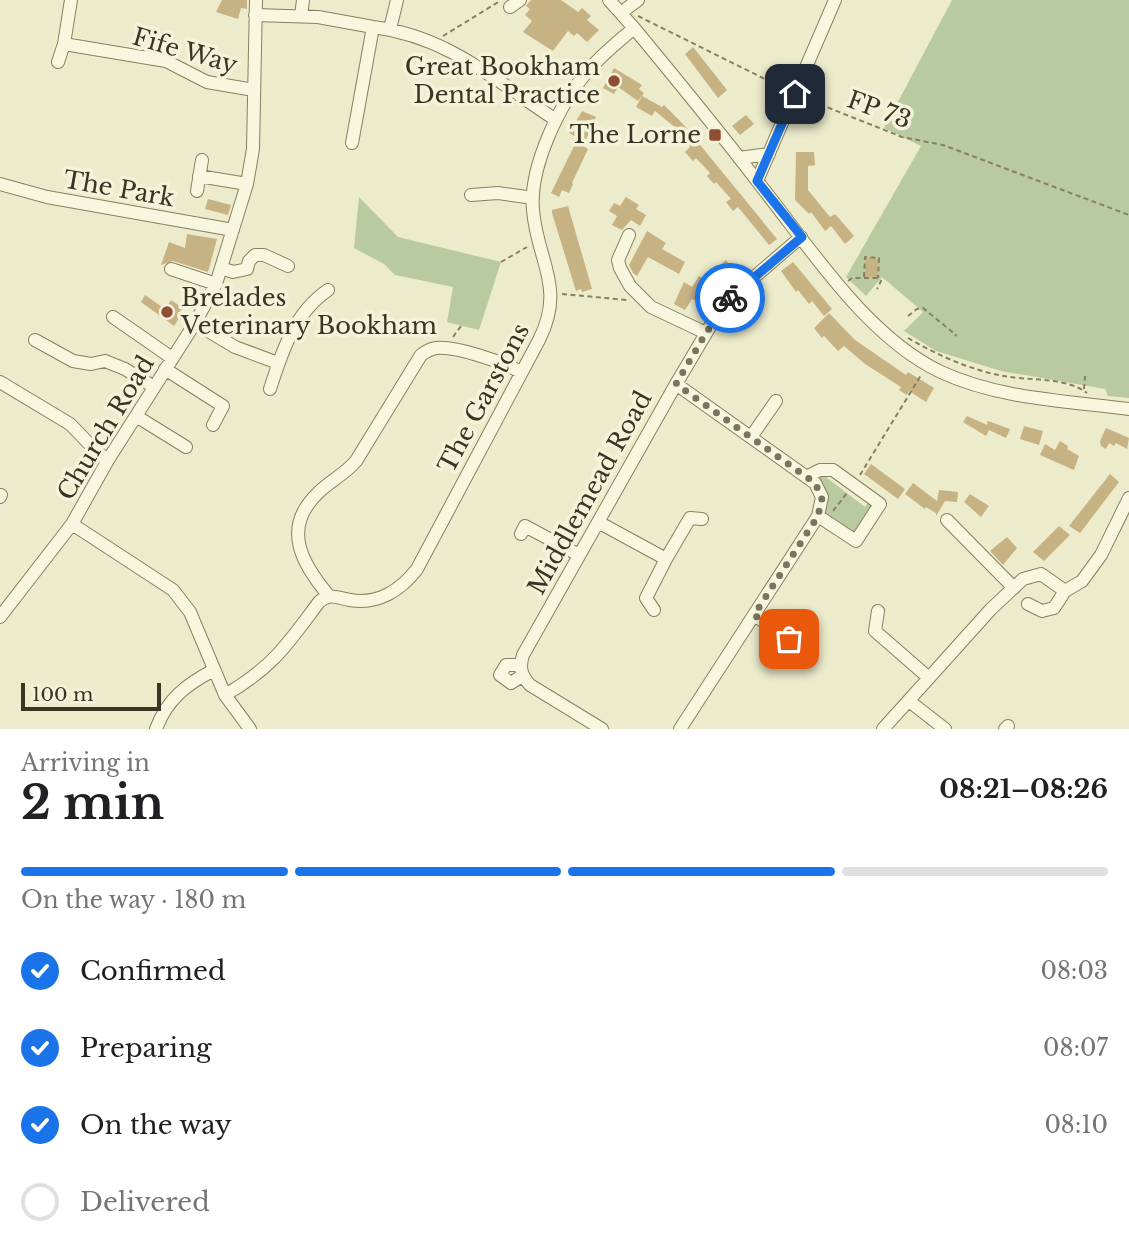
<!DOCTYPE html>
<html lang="en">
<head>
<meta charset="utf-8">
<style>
  :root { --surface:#fff; --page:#f2f2f2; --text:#202124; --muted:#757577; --line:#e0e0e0; --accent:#1a73e8 }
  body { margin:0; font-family:"Libre Baskerville",serif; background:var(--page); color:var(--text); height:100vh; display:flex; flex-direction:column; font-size:26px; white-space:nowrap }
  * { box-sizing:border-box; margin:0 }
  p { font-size:23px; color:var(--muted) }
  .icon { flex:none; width:38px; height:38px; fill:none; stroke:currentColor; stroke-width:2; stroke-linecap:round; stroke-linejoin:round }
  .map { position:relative; height:729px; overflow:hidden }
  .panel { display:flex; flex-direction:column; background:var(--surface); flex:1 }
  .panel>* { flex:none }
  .scale { position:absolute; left:21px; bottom:18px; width:140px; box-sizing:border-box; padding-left:7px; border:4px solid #3a3423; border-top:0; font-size:19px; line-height:24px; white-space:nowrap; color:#3a3423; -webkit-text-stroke:5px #f4f3da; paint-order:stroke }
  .pin { position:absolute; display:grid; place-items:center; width:60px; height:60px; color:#fff; margin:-30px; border-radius:14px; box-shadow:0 4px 10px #0006 }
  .courier { position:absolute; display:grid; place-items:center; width:70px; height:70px; margin:-35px; border:5px solid #1a73e8; border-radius:50%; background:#fff; color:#222; box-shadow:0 2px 9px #0007 }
  .headline em { font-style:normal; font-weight:700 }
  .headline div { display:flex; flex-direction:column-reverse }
  .headline { display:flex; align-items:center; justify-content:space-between; height:119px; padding:0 21px }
  h1 { font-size:46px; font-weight:700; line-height:52px }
  .bar { display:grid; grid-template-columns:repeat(4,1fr); gap:10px 7px; align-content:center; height:84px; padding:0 21px }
  .bar i { height:9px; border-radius:5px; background:var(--line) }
  .bar .current { background:var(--accent) }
  .bar p { grid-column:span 4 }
  ol { padding:0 21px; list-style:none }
  li { display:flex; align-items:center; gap:21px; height:77px }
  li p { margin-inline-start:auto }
  li .icon { padding:7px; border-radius:50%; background:var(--accent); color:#fff; stroke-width:4 }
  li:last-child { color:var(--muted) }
  li i { width:38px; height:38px; border:4px solid var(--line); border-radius:50% }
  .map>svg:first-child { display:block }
  .green { fill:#b9caa0 }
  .building { fill:#c7b284 }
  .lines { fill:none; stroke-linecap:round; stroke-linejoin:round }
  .minor-casing { stroke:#888060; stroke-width:14 }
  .path { stroke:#888060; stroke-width:2; stroke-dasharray:5 3.5; stroke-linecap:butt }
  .minor { stroke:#f7f6de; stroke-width:12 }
  .done { stroke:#78745e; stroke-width:7; stroke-dasharray:0 12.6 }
  .route { stroke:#1a73e8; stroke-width:9 }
  .poi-dot { fill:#924e35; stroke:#f4f3da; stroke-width:2.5 }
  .labels { text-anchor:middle; stroke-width:7; stroke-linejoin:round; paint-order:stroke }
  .street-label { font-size:24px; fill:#3a3423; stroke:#f4f3da }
  .poi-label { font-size:24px; fill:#3a3423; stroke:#f4f3da; text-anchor:end }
</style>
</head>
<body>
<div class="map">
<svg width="1129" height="729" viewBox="0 0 1129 729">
  <rect width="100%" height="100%" fill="#ecebcb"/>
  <path class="green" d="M952,0H1129V398L1108,396L1105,389L1001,371L936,351L904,331L923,312L882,277L866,296L846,277L921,146L884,128Z
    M359,197L398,237L501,262L479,330L447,322L453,287L395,275L384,264L354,248Z
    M821,474L827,476V478L865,507L869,501L874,504L854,535L826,513V494L816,478Z"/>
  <path class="building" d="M222,0H247V9L241,8L238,19L216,12Z
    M531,0H561L578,12L582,8L591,16L587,20L599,30L587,42L577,33L574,36L568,31L553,51L523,32L532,21L525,15L530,9L526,6Z
    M693,47L727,90L718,98L685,54Z
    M614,68L642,85L639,89L644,93L638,101L618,87L614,94L603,88Z
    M642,96L662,107L664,105L683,124L777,239L769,245L738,207L733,211L726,202L731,199L716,182L714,184L707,176L710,173L696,158L693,161L685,152L690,147L679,135L682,133L655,111L652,116L636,107Z
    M582,111L596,117L583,146L588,149L572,183L573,184L569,193L562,190L559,197L551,193L578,138L569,133Z
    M746,115L754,124L740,135L732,126Z
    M796,152H814L815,165L808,166V190L830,217L835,214L854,236L845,244L831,226L825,231L811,212L809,214L795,200Z
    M626,197L639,205L636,209L646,215L640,226L631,220L622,230L612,225L617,216L609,211L614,203L620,206Z
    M208,199L231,205L228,215L205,209Z
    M568,206L592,289L582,292L581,289L576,291L552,213V210Z
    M647,231L666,243L662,249L685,262L679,274L648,257L637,276L633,273L629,265Z
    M187,234L217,239L208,272L173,261L161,265L169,242L185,248Z
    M866,258L878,259L877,277H865Z
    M726,260L736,272L719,287L713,280L700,303L692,299L685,310L674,304L684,282L692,287L699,276L704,279Z
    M793,262L832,309L824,316L812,301L809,304L798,290L796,292L781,271Z
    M145,295L165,309L171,300L183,308L179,313L181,315L174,326L141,302Z
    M829,313L855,340L906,375L908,372L934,388L926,402L909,391L907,395L899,390L901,387L865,364L844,346L838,351L824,336L822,338L814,328Z
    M967,416L987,425L988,421L1010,429L1006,438L989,430L986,436L963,422Z
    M1024,426L1043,431L1039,445L1020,439Z
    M1106,428L1129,438L1127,449L1116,443L1114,446L1109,443L1106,449L1101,446L1100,441Z
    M1060,441L1068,446L1067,449L1079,456L1074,470L1040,455L1045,444L1055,450Z
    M871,464L905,489L898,499L864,474Z
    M1110,474L1119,482L1080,533L1069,526Z
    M913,483L937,501L939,490L958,492L957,502L945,501L936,516V513L926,507L925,509L905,494Z
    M970,494L989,506L981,517L964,502Z
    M1059,526L1070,535L1044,561L1033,552Z
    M1007,537L1017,548L1003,565L990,551Z"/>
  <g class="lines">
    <g class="minor-casing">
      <path id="minor" d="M609,0L634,28C677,80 720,132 761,186C811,249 867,337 941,372C999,399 1067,401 1129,409
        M510,7L520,0
        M622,12L638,0
        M255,15L318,17L373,27
        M301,16L303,0
        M390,29L397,0
        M64,44L166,61L207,82L254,90
        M58,62L64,44L71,0
        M352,143L373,27C447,36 495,80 556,120
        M739,158L769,154
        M199,176L247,184
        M757,181L835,0
        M0,184L47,197L233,230
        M197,191L202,160
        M471,195L498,193L533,198
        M629,235L618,260L620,268L630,286L651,307L706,333
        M221,268L233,272L247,269L249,261L255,255H264L288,266
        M171,269L216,284
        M113,317L172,358
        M195,323L235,347L278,363
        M35,340L73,361L91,364L105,361L125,369L154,387
        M165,369L223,406L213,425
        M0,382L70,424L98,453L108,460
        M676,384L815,483L822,497L818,516L680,729
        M270,389C282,352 294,313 328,290
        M136,416L186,447
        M751,437L776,401
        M806,477L820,470H833L880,504L856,541L818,516
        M0,497L1,495
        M947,520L1014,588
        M598,522L666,559L646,598L654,610
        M72,524L173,590L190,612L225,695L250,729
        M521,534L525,526L579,555
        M666,559L690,518L702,519
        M329,596C302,564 281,528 318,493C330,481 345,474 356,461L421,355C425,352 430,349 436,348C457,346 502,362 521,372
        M1028,604L1042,611L1054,608L1065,591
        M878,611L875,631L929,678
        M754,615L807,651L801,659
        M0,617L72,524L108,460L195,323L216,284L247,184L253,149L256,0
        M520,665H506L500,675L511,683L522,676
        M225,695C274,666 286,646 319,602C330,592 337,598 350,600C378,605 401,590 417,569L539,340C566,287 537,261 533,210C529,167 560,103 587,72C601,55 618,42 634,28
        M909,701L945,729
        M156,729C167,699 187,684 214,670
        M602,729L530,685C521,675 519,668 523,655L676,384L724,303L801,237
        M883,729L991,609L1023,579L1041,574L1065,591L1082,581L1101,555L1129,498
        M1005,729L1008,726"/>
    </g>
    <path class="path" d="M638,16L783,88
      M443,36L500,1
      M804,98L902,137L943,145L1129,215
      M501,262L527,247
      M864,277L865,257L879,258L878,278
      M848,281L852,278H878L881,281L877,289
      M562,294L627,300
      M908,316L917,309L923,308L956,335L955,336
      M453,337L461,326
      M908,338C937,355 970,370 1004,376C1030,381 1066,377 1087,393
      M1084,389L1085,376
      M860,475L921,375
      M833,511L847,493"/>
    <use href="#minor" class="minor"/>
  </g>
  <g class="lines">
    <path class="done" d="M730,298L706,333L676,384L815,483L822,498L818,516L754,615L789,639"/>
    <path class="route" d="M730,298L802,237L757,181L795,94"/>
  </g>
  <g class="poi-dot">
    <circle cx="614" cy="81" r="7"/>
    <rect x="708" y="128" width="14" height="14" rx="3.5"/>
    <circle cx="167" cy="312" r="7"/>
  </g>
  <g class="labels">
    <g class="street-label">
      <text transform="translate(185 51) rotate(16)" y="8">Fife Way</text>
      <text transform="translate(879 110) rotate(20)" y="8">FP 73</text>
      <text transform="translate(119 189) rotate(10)" y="8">The Park</text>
      <text transform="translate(484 398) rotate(-62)" y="8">The Garstons</text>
      <text transform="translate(106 428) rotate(-59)" y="8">Church Road</text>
      <text transform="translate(590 493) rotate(-61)" y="8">Middlemead Road</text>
    </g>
    <g class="poi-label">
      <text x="600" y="75">Great Bookham<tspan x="600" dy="28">Dental Practice</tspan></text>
      <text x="701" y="143">The Lorne</text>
      <text x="181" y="306" text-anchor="start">Brelades<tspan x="181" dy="28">Veterinary Bookham</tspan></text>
    </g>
  </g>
</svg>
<div class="scale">100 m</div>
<div class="pin" style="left:789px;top:639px;background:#ea580c"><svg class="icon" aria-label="bag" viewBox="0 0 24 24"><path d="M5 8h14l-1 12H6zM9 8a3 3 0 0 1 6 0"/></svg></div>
<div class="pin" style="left:795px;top:94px;background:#1f2937"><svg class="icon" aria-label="home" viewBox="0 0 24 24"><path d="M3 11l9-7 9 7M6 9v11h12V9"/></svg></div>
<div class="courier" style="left:730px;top:298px"><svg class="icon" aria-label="bike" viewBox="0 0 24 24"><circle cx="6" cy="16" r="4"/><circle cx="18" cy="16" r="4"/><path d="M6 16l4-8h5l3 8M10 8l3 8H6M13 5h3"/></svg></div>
</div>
<section class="panel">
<div class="headline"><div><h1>2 min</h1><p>Arriving in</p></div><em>08:21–08:26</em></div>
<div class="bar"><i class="current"></i><i class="current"></i><i class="current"></i><i></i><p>On the way · 180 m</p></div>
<ol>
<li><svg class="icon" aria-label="check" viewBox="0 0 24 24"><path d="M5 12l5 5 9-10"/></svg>Confirmed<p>08:03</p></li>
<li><svg class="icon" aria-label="check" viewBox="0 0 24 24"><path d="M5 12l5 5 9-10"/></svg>Preparing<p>08:07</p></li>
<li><svg class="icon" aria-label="check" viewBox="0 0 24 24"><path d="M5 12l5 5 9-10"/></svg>On the way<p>08:10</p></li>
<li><i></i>Delivered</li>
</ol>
</section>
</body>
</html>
